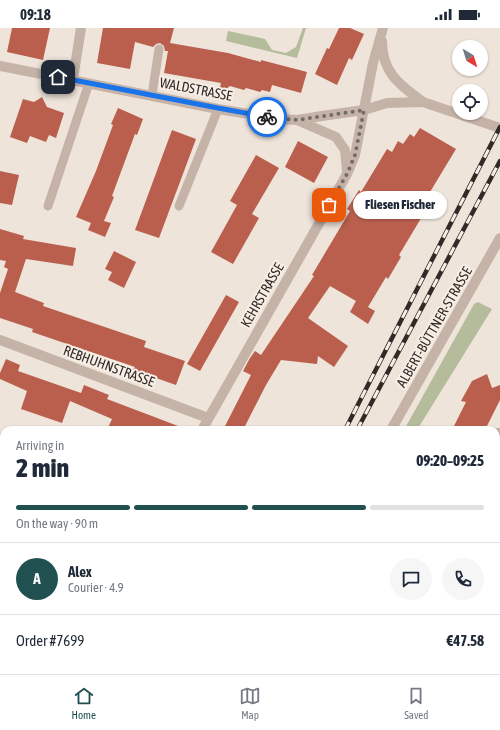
<!DOCTYPE html>
<html lang="en">
<head>
<meta charset="utf-8">
<style>
  :root { --surface:#fff; --page:#f6f6f7; --text:#1f2937; --muted:#747a83; --line:#e0e1e3; --accent:#215050 }
  body { margin:0; font-family:"Asap Condensed",sans-serif; background:var(--page); color:var(--text); height:100vh; display:flex; flex-direction:column; font-size:15px; white-space:nowrap }
  * { box-sizing:border-box; margin:0 }
  p { font-size:13px; color:var(--muted) }
  .icon { flex:none; width:22px; height:22px; fill:none; stroke:currentColor; stroke-width:2; stroke-linecap:round; stroke-linejoin:round }
  .map { position:relative; flex:1; overflow:hidden }
  .drawer { position:absolute; left:0px; top:398px; width:500px; height:248px; display:flex; flex-direction:column; background:var(--surface); border-radius:12px 12px 0 0; box-shadow:0 1px 3px #0004 }
  .drawer>* { flex:none }
  .needle { width:26px; rotate:142deg }
  .fabs { position:absolute; left:452px; top:12px; display:grid; gap:8px }
  .fabs a { display:grid; place-items:center; width:36px; height:36px; border-radius:50%; background:var(--surface); box-shadow:0 1px 3px #0004; font-size:20px }
  .pin { position:absolute; display:grid; place-items:center; width:34px; height:34px; color:#fff; margin:-17px; border-radius:8px; box-shadow:0 2px 6px #0006 }
  .courier { position:absolute; display:grid; place-items:center; width:40px; height:40px; margin:-20px; border:3px solid #1a73e8; border-radius:50%; background:#fff; color:#222; box-shadow:0 1px 5px #0007 }
  .bubble { position:absolute; height:28px; border-radius:14px; background:var(--surface); box-shadow:0 1px 3px #0004; font-size:13px; font-weight:800; line-height:28px; text-align:center }
  .head em { font-style:normal; font-weight:800 }
  .head div { display:flex; flex-direction:column-reverse }
  .head { display:flex; align-items:center; justify-content:space-between; height:68px; padding:0 16px }
  h1 { font-size:26px; font-weight:800; line-height:30px }
  .bar { display:grid; grid-template-columns:repeat(4,1fr); gap:6px 4px; align-content:center; height:48px; padding:0 16px }
  .bar i { height:5px; border-radius:3px; background:var(--line) }
  .bar .active { background:var(--accent) }
  .bar p { grid-column:span 4 }
  .line { display:flex; align-items:center; gap:10px; padding:0 16px; border-top:1px solid var(--line) }
  .line div { flex:1 }
  .round { display:grid; place-items:center; flex:none; width:42px; height:42px; border-radius:21px; background:var(--page) }
  .status { display:flex; justify-content:space-between; align-items:center; height:28px; padding:0 20px; background:var(--surface); direction:ltr }
  .status svg { height:11px; fill:currentColor }
  .dock { display:flex; justify-content:space-around; align-items:center; height:56px; border-top:1px solid var(--line); background:var(--surface); font-size:11px; color:var(--muted) }
  .dock a { display:grid; justify-items:center; gap:2px }
  .dock .active { color:var(--accent) }
  .map>svg:first-child { display:block }
  .green { fill:#b4bc9c }
  .building { fill:#ba5f4d }
  .lines { fill:none; stroke-linecap:round; stroke-linejoin:round }
  .service { stroke:#c5b3a8; stroke-width:9 }
  .minor { stroke:#c5b3a8; stroke-width:10 }
  .tertiary { stroke:#c5b3a8; stroke-width:10 }
  .rail-casing { stroke:#332a27; stroke-width:4.5 }
  .rail { stroke:#f7eee6; stroke-width:3; stroke-dasharray:9; stroke-linecap:butt }
  .done { stroke:#756b66; stroke-width:4; stroke-dasharray:0 7.2 }
  .route { stroke:#1a73e8; stroke-width:5 }
  .labels { text-anchor:middle; stroke-width:4; stroke-linejoin:round; paint-order:stroke }
  .street-label { font-size:14px; fill:#332a27; stroke:#f7eee6 }
</style>
</head>
<body>
<div class="status"><b>09:18</b><svg viewBox="0 0 49 12"><path d="M0 12V9h3v3zM5 12V6h3v6zM10 12V3h3v9zM15 12V0h3v12zM26 1h20v11H26zM47 4h2v5h-2z"/></svg></div>
<div class="map">
<svg width="500" height="646" viewBox="0 0 500 646">
  <rect width="100%" height="100%" fill="#efe4da"/>
  <path class="green" d="M303,0H306L297,30L226,13L228,3L265,11L272,22L286,25L296,19Z
    M478,274L492,281L417,402H404L474,276Z"/>
  <path class="building" d="M12,0H50L43,32L7,24Z
    M103,0H174L170,15L228,25L261,34V32L307,44L301,65L272,57L270,64L262,62L260,64L246,60L244,62L230,58L218,67L221,55L164,45L168,23H165L164,18L160,15L156,16L153,19L135,14L130,41L97,35Z
    M339,0H350L364,6L352,32L349,30L337,57L315,46L327,20L329,21Z
    M42,69L47,79L64,85L56,110L49,107L46,114L30,108L27,115L10,109L23,71L34,74Z
    M118,80L143,91L137,107L135,106L112,168L114,169L104,193L111,195L105,209L88,202L91,195L76,189L96,143L113,97L111,96Z
    M420,100L456,121L427,169L432,172L399,227L401,229L388,251L386,249L368,279L375,283L368,296L350,284L356,273L330,258L308,290L348,318L334,339L318,328L317,336L281,332L266,357L243,402H223L251,347L243,343L250,330L255,323L261,327L314,248L312,247L350,183L347,181L359,162L361,164L387,121L392,124L398,113L403,116L410,106L414,109Z
    M172,102L196,111L159,210L135,202Z
    M298,113L328,129L314,155L285,139Z
    M256,127L279,140L252,186L259,190L233,236L211,224L237,177L230,173Z
    M0,143L19,147L12,177L0,175Z
    M0,201L24,208L23,211L76,220L73,238L26,231L15,264L44,275L43,278L146,313L144,319L185,333L176,357L133,342L135,339L32,304L33,301L0,290V265L8,241L4,239L6,233L0,232Z
    M114,223L136,234L124,260L108,252L112,244L105,241Z
    M226,267L239,274L200,343L187,336Z
    M6,331L20,337L18,343L81,365L84,357L109,367L107,371L186,401L185,402H107L112,391L70,373L62,395L21,381L27,363L0,351V345Z
    M487,346L492,360L500,357V372L485,402H452L466,374L461,373L472,353Z"/>
  <g class="lines">
    <path class="service" d="M152,67L159,21
      M48,178L89,55
      M179,178L218,81
      M496,545L500,547"/>
    <path class="minor" d="M382,13C382,45 400,57 423,74
      M73,51L81,0
      M297,92L336,109L345,122L347,143
      M0,312L208,390
      M202,402L347,146L355,127L373,35L383,0
      M391,402L500,210
      M496,410L498,405H500
      M496,432L500,434
      M0,452L4,454
      M0,594L4,595
      M84,646L86,642
      M253,646L255,642"/>
    <path class="tertiary" d="M0,38L218,81L280,91L297,92L322,88L364,82L387,75L423,74L500,100"/>
    <g class="rail-casing">
      <path id="rail" d="M345,402L500,99
        M357,402L500,133
        M210,646L212,642
        M226,646L228,642"/>
    </g>
    <use href="#rail" class="rail"/>
  </g>
  <g class="lines">
    <path class="done" d="M267,89L297,92L364,82L355,127L347,146L329,177"/>
    <path class="route" d="M58,49L218,80L267,89"/>
  </g>
  <g class="labels">
    <g class="street-label">
      <text transform="translate(196 61) rotate(11)" y="5">WALDSTRASSE</text>
      <text transform="translate(262 267) rotate(-60)" y="5">KEHRSTRASSE</text>
      <text transform="translate(434 299) rotate(-60)" y="5">ALBERT-BÜTTNER-STRASSE</text>
      <text transform="translate(109 338) rotate(20)" y="5">REBHUHNSTRASSE</text>
    </g>
  </g>
</svg>
<div class="fabs">
<a><svg class="needle" viewBox="-14 -14 28 28"><path d="M0-13l5 13h-10z" fill="#e53935"/><path d="M0 13l5-13h-10z" fill="#747a83"/></svg></a>
<a><svg class="icon" aria-label="locate" viewBox="0 0 24 24"><circle cx="12" cy="12" r="6"/><path d="M12 2v4M12 18v4M2 12h4M18 12h4"/></svg></a>
</div>
<div class="pin" style="left:329px;top:177px;background:#ea580c"><svg class="icon" aria-label="bag" viewBox="0 0 24 24"><path d="M5 8h14l-1 12H6zM9 8a3 3 0 0 1 6 0"/></svg></div>
<div class="pin" style="left:58px;top:49px;background:#1f2937"><svg class="icon" aria-label="home" viewBox="0 0 24 24"><path d="M3 11l9-7 9 7M6 9v11h12V9"/></svg></div>
<div class="courier" style="left:267px;top:89px"><svg class="icon" aria-label="bike" viewBox="0 0 24 24"><circle cx="6" cy="16" r="4"/><circle cx="18" cy="16" r="4"/><path d="M6 16l4-8h5l3 8M10 8l3 8H6M13 5h3"/></svg></div>
<div class="bubble" style="left:353px;top:163px;width:94px">Fliesen Fischer</div>
<section class="drawer">
<div class="head"><div><h1>2 min</h1><p>Arriving in</p></div><em>09:20–09:25</em></div>
<div class="bar"><i class="active"></i><i class="active"></i><i class="active"></i><i></i><p>On the way · 90 m</p></div>
<div class="line" style="height:72px"><b class="round" style="background:var(--accent);color:#fff">A</b><div><b>Alex</b><p>Courier · 4.9</p></div><a class="round"><svg class="icon" aria-label="chat" viewBox="0 0 24 24"><path d="M4 5h16v11H9l-5 4z"/></svg></a><a class="round"><svg class="icon" aria-label="phone" viewBox="0 0 24 24"><path d="M5 4h4l2 5-3 2q2 4 5 5l2-3 5 2v4C11 20 4 13 5 4z"/></svg></a></div>
<div class="line" style="height:52px"><div>Order #7699</div><b>€47.58</b></div>
</section>
</div>
<nav class="dock">
<a class="active"><svg class="icon" aria-label="home" viewBox="0 0 24 24"><path d="M3 11l9-7 9 7M6 9v11h12V9"/></svg>Home</a>
<a><svg class="icon" aria-label="map" viewBox="0 0 24 24"><path d="M3 6l6-2 6 2 6-2v14l-6 2-6-2-6 2zM9 4v14M15 6v14"/></svg>Map</a>
<a><svg class="icon" aria-label="saved" viewBox="0 0 24 24"><path d="M7 4h10v16l-5-4-5 4z"/></svg>Saved</a>
</nav>
</body>
</html>
